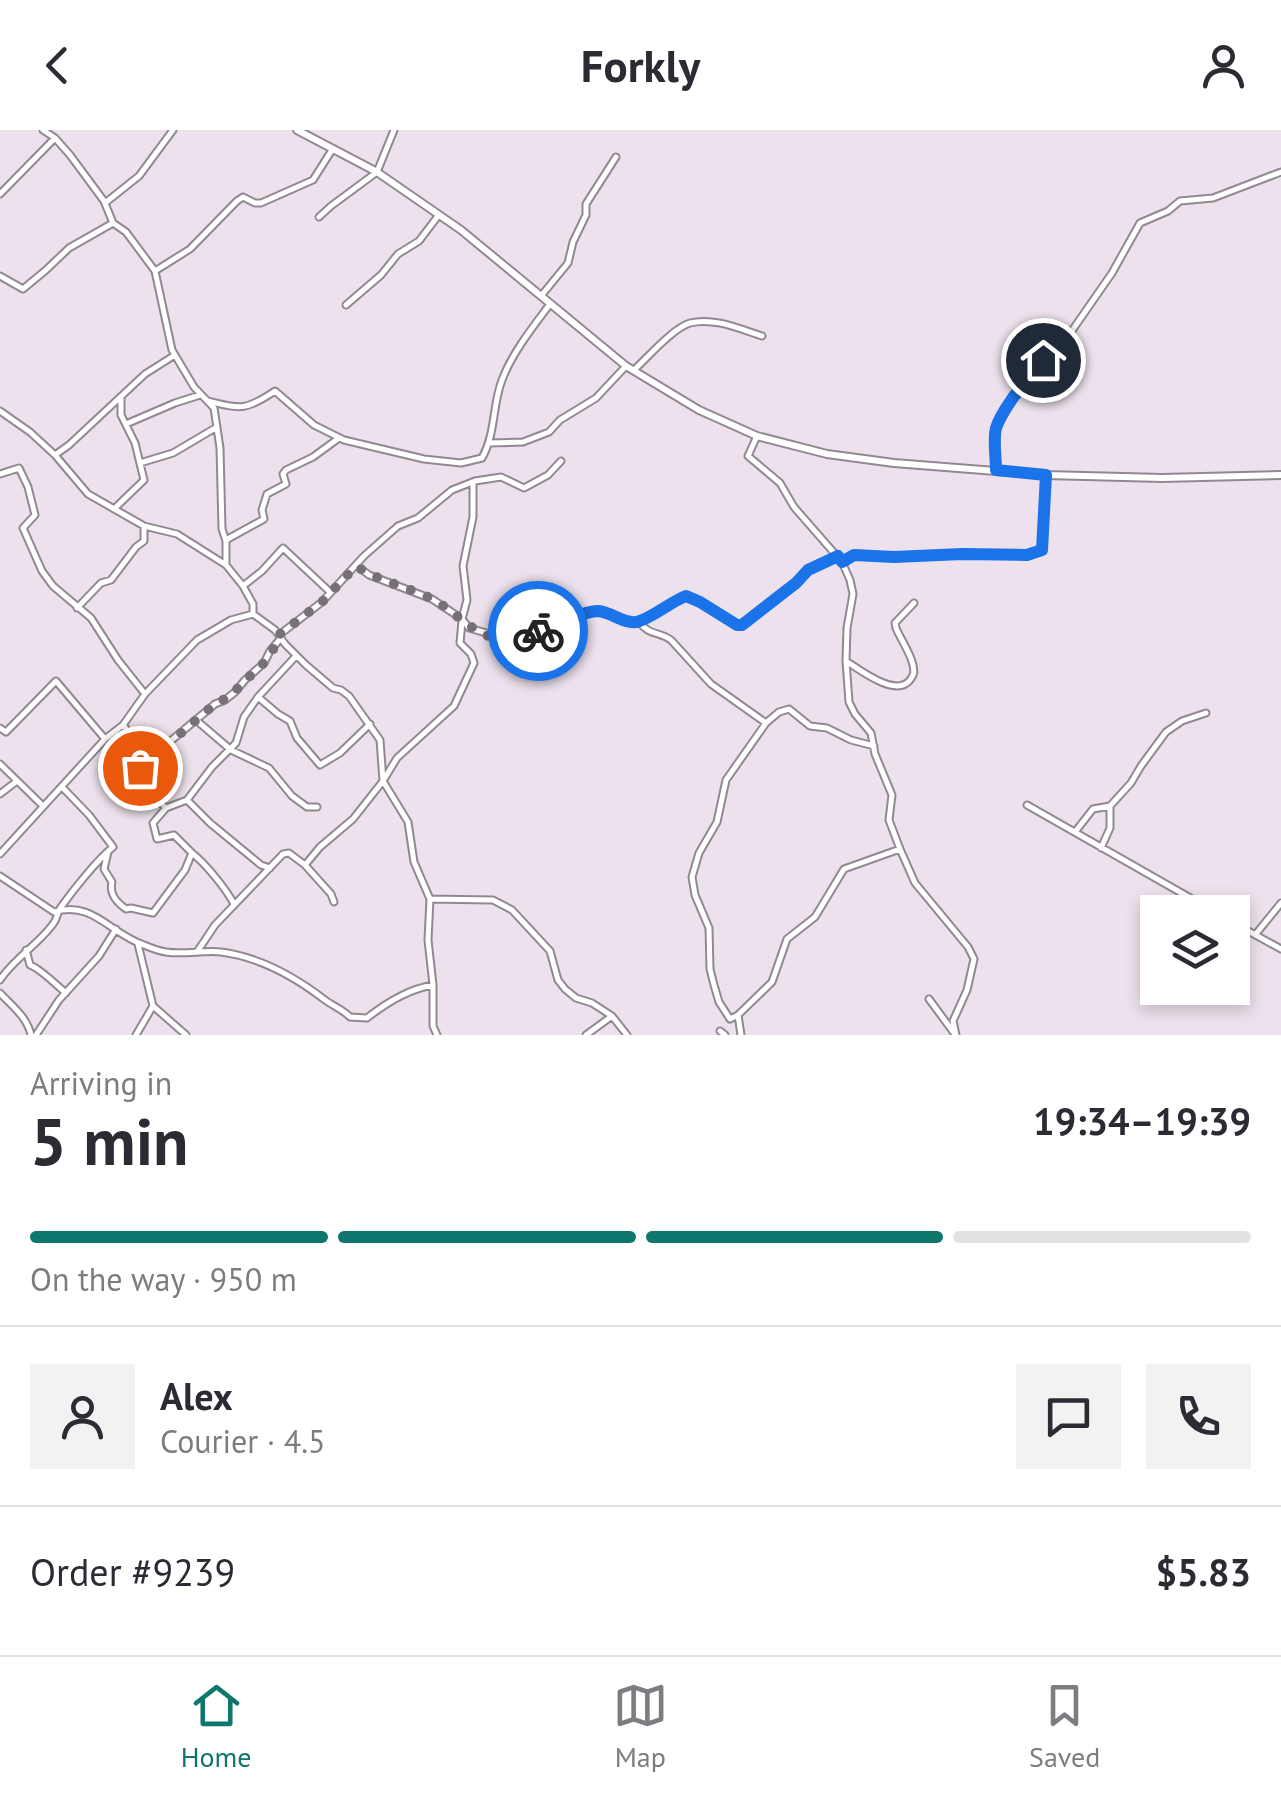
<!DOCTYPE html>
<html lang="en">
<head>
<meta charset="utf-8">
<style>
  :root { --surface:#fff; --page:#f2f2f3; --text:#2b2b33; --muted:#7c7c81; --line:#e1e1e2; --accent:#0f766e }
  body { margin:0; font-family:"PT Sans",sans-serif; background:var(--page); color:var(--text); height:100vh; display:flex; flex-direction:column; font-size:38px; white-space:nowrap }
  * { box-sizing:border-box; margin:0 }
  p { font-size:32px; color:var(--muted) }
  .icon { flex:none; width:55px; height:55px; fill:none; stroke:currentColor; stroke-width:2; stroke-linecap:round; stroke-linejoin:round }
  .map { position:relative; height:905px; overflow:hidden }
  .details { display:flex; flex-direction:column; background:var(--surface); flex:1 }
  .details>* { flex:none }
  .buttons { position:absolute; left:1140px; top:765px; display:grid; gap:20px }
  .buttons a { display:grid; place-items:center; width:110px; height:110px; border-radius:0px; background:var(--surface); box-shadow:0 5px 15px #0003; font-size:50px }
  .pin { position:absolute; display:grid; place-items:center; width:85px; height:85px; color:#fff; margin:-42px; border:5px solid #fff; border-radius:50%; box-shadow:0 2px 10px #0007 }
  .courier { position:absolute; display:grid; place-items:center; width:100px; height:100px; margin:-50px; border:8px solid #1a73e8; border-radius:50%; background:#fff; color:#222; box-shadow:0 2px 12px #0007 }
  .head em { font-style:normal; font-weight:600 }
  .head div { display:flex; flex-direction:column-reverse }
  .head { display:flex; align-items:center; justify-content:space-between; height:170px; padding:0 30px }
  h1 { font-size:65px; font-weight:600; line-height:75px }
  .bar { display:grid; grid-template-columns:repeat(4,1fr); gap:15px 10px; align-content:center; height:120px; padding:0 30px }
  .bar i { height:12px; border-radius:8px; background:var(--line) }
  .bar .on { background:var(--accent) }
  .bar p { grid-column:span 4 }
  .line { display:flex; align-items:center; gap:25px; padding:0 30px; border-top:2px solid var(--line) }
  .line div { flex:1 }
  .round { display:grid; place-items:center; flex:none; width:105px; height:105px; border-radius:0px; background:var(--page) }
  header { display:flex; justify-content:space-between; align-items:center; height:130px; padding:0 30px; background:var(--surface); font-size:45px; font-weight:600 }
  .tabs { display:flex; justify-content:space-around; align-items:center; height:140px; border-top:2px solid var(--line); background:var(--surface); font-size:28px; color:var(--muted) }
  .tabs a { display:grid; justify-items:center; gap:5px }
  .tabs .on { color:var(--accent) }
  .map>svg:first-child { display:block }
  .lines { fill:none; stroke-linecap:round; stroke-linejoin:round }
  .street-casing { stroke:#928892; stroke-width:9 }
  .secondary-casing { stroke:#928892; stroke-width:10 }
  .street { stroke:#fff; stroke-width:5 }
  .secondary { stroke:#fff; stroke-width:6 }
  .done { stroke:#777177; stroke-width:10; stroke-dasharray:0 18 }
  .route { stroke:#1a73e8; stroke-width:12 }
</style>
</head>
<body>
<header><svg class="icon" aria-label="back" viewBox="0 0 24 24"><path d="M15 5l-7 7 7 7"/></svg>Forkly<svg class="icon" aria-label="person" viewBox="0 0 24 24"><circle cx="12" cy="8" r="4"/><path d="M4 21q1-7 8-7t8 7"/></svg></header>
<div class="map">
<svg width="1281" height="905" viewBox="0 0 1281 905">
  <rect width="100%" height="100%" fill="#ece1ec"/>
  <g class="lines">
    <g class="street-casing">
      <path id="street" d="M43,0L55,8L70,25L104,71L113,93L126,102L155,141L190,119L237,71L243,67L255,73H261L313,50L332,20
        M0,64L55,8
        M105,73L139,46L173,0
        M319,87L331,76L377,42L394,0
        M155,141L172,220L194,257L214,278L220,318L222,399L226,411V435
        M0,146L23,159L46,140L69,118L113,93
        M541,166L568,133L573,112L586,85V74L616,27
        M346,175L381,145L398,124L419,111L438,86
        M634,240C648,227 673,198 690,193C714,187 740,199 762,206
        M208,271C241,279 245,281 275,261L314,295L344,310L424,329L461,333L482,328C496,303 492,276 502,250C512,223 533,197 550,174
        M0,281L30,302L55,325L88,364L144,396L177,404L226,435L243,456L253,474V484L231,490L197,510L145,564L123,595L105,609L0,724
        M126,294L175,273L200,265
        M757,306L748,326L780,353L794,377L842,432L850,450L853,464L847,498L846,531C860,540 896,568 910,550C915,544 914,541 913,535C910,522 901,510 896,498L895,493L914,473
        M489,313L523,312L549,302L560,290L596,268L626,236
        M55,325L69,315L145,244L175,225
        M140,333L173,323L217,297
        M996,340V299L1015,265L1043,230L1069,205L1112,143L1140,93L1168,81L1180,71L1213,68L1281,42
        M0,344L19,338L28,357L35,385L23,398L42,441L53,456L91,488L118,530L145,564
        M114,379L144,350L135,313L121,285V268
        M226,410L264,389L262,380L267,364L286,354L283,344L286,340L313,327L339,308
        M843,431L855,425L894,427L962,424L1027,425L1042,420L1046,345
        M356,435L369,445L432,469L462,489L469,498L507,509L556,497L593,481L611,483L629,492H639L686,466L700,472L737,495H743L796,453L808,440L838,426
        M243,456L262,441L283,418L330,462
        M77,478L101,453L111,450L136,417L144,411V396
        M253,484L275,500L285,514L306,535L333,558L341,560L349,566L380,610L383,651L408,692L414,732L430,769L428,810L433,855
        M462,489L467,470L463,436L473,387V352
        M639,492C650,506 658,501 671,510L711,554L766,593
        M279,505L322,472L364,426L398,396L418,388L452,360L475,351L501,347L524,358L548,345L561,331
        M846,531L849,572L855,584L871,603L875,624L892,665L889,690L900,719L915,753L968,817L974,829L967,860L953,891L956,905
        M258,567L278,584L290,591L297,608L320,635L340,623L370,594
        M196,590L231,620L269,638L292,666L307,677H317
        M124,596L149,629
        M0,598L6,602L56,551L105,609
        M0,634L43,676
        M0,664L17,651
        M187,670L212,637L236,613L244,587L258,567L296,526
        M1027,675L1215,782
        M166,678L187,670L210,693L261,735L270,738
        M1075,702L1093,679L1110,676L1131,653L1141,636L1166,602L1182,591L1206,583
        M1101,718L1110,698V677
        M108,722L104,739L112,752C109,764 116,772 126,779L131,778L153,783L185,740L192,723L174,705L157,709L153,693L166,678L136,649L137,642L149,629L215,574L225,570L235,562L245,550L264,533L270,521L281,508
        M192,723C206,734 226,759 234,774
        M305,735L331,764L334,772
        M0,746L54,782C93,770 110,804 144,815C151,818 159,821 166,822C184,825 203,820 221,822C260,827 294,846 325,870C333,876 342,879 350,887L367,888C386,873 409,859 433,855V896L437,905
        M430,769L493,770L512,780L550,821L558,850L565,859L576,868L592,873L612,886L627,905
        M1232,792L1281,819
        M1255,805L1281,773
        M138,814L153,876L186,905
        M26,820L30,835C41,839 56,855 66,863
        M197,822L215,795L283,724L289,723L305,735L320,717L353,689L383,651L397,628L454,576L474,533L471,524L460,513L462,491
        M0,850C14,828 43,811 55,791C57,787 58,781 61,777C74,759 97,730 113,717L89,685L62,657
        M0,863C12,876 27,887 31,905
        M929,869L954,903
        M738,885L730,889L719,872L714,855L710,839L709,798L695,765L692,747L699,723L717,692L726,650L766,593L779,582L789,579L810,596L827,598L851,610L874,616
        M720,901L725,905
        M36,905L59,870L99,826L116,799
        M136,905L153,876
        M586,905L612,886
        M741,905L738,885L772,852L787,809L815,787L844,739L900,719"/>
    </g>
    <g class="secondary-casing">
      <path id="secondary" d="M297,0L377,42L461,100L626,236L699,280L757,306L827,324L894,333L1046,345L1162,348L1281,345"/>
    </g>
    <use href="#street" class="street"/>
    <use href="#secondary" class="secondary"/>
  </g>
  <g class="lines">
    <path class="done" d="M140,638L215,574L231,566L245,550L260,538L281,508L280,504L322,472L356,436C380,452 409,457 434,470C459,484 477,510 508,509C517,509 529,504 538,501"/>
    <path class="route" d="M538,501C556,497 581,481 598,481C611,482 624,494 636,492C651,489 670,472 686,466L700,472L737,495H742L796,453L808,440L838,426L842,432L854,425L894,427L962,424L1027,425L1042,420L1046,345L996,340C996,327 993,310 996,298C1003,276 1029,248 1043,230"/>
  </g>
</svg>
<div class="buttons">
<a><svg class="icon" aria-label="layers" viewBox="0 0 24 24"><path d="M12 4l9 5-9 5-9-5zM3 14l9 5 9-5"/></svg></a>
</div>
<div class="pin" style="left:140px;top:638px;background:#ea580c"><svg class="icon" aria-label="bag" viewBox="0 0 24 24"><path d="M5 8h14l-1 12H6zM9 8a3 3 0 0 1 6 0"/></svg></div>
<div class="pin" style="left:1043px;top:230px;background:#1f2937"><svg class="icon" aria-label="home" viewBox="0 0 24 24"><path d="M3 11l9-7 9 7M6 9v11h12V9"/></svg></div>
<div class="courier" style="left:538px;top:501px"><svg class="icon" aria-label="bike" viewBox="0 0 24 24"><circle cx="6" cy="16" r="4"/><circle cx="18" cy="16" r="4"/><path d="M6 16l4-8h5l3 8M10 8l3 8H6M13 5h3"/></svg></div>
</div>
<section class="details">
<div class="head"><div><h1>5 min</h1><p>Arriving in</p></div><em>19:34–19:39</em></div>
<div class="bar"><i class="on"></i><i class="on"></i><i class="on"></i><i></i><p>On the way · 950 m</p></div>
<div class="line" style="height:180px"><a class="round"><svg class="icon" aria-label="person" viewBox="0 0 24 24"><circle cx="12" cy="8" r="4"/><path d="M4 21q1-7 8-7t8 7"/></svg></a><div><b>Alex</b><p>Courier · 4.5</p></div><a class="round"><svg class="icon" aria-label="chat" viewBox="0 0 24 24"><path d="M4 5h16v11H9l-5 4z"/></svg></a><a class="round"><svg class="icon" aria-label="phone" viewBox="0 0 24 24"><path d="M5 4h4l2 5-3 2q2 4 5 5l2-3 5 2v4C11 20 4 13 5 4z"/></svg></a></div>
<div class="line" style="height:130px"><div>Order #9239</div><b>$5.83</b></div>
</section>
<nav class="tabs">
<a class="on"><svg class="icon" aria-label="home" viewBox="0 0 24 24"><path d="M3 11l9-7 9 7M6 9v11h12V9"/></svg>Home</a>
<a><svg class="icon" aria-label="map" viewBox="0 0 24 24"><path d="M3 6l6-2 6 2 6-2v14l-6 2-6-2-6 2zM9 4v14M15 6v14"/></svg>Map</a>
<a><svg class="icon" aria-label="saved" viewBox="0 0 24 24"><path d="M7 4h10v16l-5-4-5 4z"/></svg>Saved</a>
</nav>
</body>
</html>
